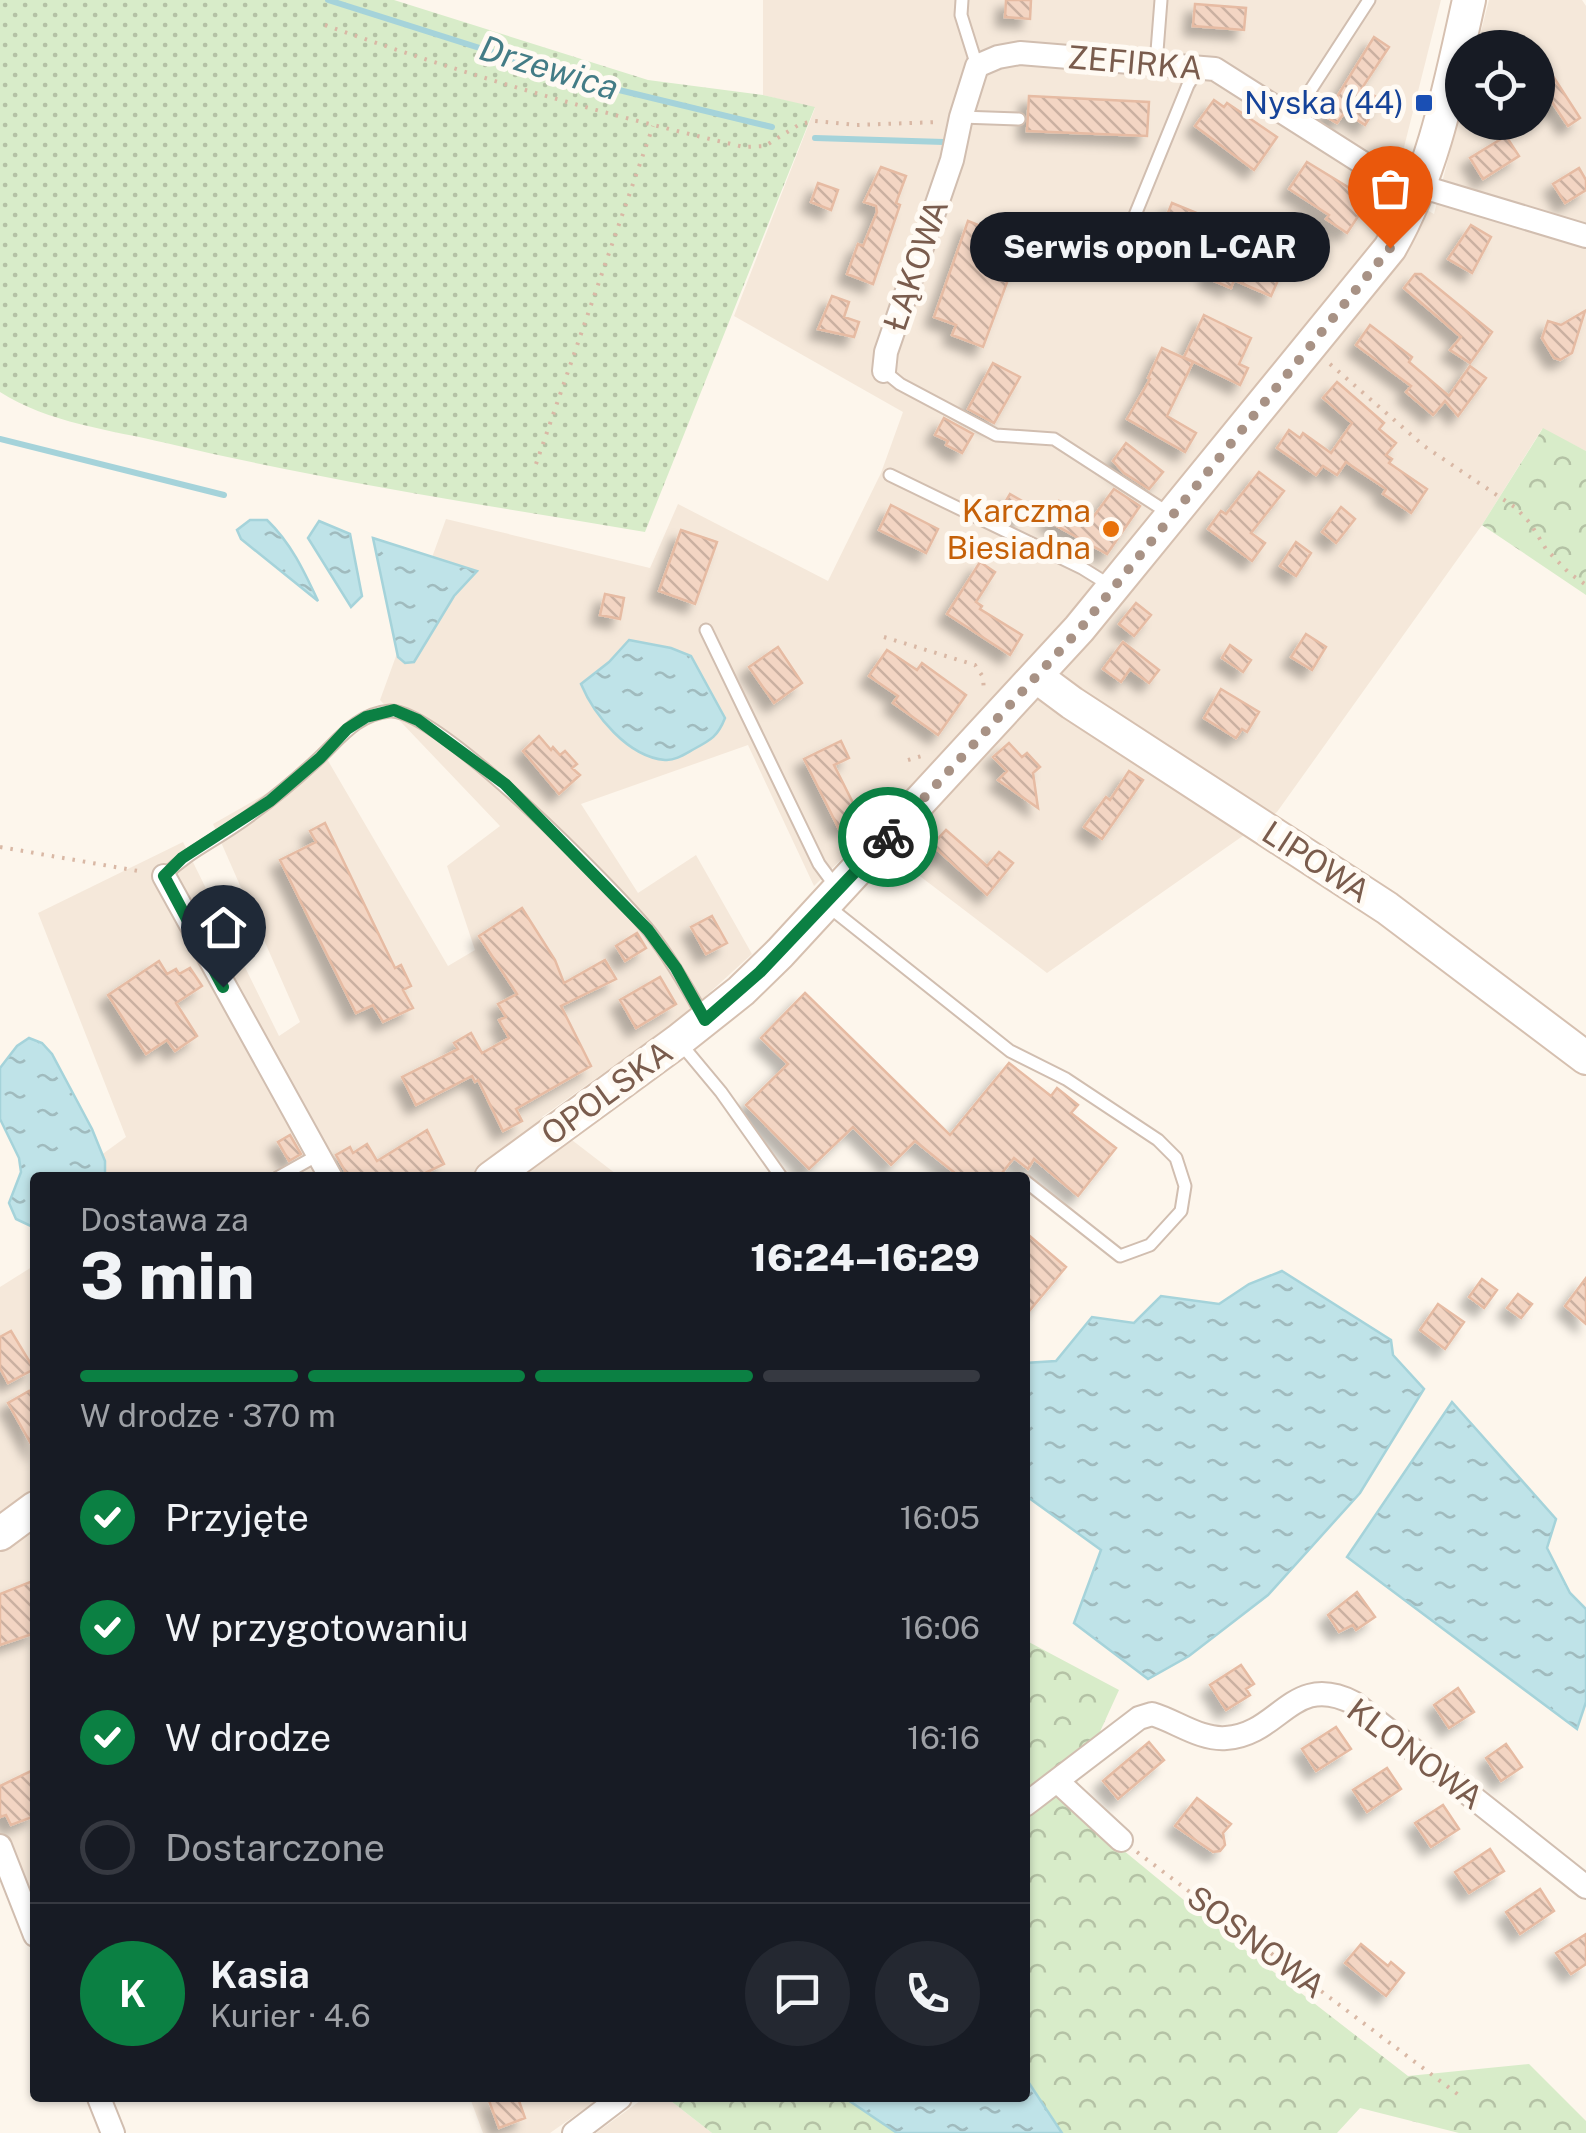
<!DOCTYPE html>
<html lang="pl">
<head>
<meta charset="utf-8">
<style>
  :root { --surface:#171b24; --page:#242831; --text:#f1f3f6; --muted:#9ea1a6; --line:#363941; --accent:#0b8043 }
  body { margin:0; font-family:"Public Sans",sans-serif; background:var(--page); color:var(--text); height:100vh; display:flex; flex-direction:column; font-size:38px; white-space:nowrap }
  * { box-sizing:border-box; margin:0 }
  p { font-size:32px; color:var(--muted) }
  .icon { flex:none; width:55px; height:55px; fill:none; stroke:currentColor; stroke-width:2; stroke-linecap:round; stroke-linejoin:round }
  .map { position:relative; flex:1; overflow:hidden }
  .sheet { position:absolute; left:30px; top:1172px; width:1000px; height:930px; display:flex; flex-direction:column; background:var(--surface); border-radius:10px; box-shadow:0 2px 8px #0004 }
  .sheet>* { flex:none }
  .buttons { position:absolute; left:1445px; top:30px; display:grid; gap:20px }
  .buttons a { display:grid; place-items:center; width:110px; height:110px; border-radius:50%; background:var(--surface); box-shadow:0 2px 8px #0004; font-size:50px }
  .pin { position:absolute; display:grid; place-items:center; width:85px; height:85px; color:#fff; margin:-102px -42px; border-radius:50% 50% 50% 0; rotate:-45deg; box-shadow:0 0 10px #0007 }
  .pin .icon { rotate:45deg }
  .courier { position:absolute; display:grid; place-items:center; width:100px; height:100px; margin:-50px; border:8px solid #0b8043; border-radius:50%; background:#fff; color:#222; box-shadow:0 2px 12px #0007 }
  .bubble { position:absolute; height:70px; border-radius:35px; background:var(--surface); box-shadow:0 2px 8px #0004; font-size:32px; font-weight:800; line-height:70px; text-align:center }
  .overview em { font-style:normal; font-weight:800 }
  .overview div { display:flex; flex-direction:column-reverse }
  .overview { display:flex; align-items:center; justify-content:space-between; height:170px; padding:0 50px }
  h1 { font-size:65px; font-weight:800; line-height:75px }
  .bar { display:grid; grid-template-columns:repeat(4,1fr); gap:15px 10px; align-content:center; height:120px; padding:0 50px }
  .bar i { height:12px; border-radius:8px; background:var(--line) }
  .bar .on { background:var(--accent) }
  .bar p { grid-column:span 4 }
  .line { display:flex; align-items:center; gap:25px; padding:0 50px; border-top:2px solid var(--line) }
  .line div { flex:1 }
  .round { display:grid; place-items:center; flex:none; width:105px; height:105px; border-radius:52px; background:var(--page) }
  ol { padding:0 50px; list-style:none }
  li { display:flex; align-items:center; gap:30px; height:110px }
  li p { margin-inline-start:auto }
  li .icon { padding:10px; border-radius:50%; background:var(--accent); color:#fff; stroke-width:4 }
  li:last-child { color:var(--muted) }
  li i { width:55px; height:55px; border:5px solid var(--line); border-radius:50% }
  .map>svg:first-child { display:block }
  .residential { fill:#f5e8da }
  .grass { fill:url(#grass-dots) }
  .forest { fill:url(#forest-crowns) }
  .water { fill:url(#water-ripples); stroke:#a5d3da; stroke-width:2.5 }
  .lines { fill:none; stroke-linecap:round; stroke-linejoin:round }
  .stream { stroke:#a5d3da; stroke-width:6 }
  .building { fill:url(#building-back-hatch); stroke:#e6bba3; stroke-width:2.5; filter:url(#shadow) }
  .lane-casing { stroke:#d1beb0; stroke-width:15 }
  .street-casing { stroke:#d1beb0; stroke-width:26 }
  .secondary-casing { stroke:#d6c0b0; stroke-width:36 }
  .path { stroke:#d9b8a5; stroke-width:4; stroke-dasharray:2.5 8; stroke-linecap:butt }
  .lane { stroke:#fff; stroke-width:11 }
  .street { stroke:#fff; stroke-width:22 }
  .secondary { stroke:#fff; stroke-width:32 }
  .done { stroke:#a89285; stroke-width:10; stroke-dasharray:0 18 }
  .route { stroke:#0b8043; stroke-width:12 }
  .transit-dot { fill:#1a4fb4; stroke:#fffaf3; stroke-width:4 }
  .food-dot { fill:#e8710a; stroke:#fffaf3; stroke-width:4 }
  .labels { text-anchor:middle; stroke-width:10; stroke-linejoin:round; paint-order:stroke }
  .street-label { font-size:32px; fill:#7a5c4d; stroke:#fffaf3 }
  .transit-label { font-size:32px; fill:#164399; stroke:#fffaf3; text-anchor:end }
  .food-label { font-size:32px; fill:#c56008; stroke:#fffaf3; text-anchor:end }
  .water-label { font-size:35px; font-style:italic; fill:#437c86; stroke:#fffaf3 }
</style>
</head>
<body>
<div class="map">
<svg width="1586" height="2133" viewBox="0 0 1586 2133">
  <defs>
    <pattern id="grass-dots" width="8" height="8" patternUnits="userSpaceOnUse" patternTransform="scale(2.5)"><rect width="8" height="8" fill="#d8ecc9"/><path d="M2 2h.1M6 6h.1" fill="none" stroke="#b4c2a5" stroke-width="1.8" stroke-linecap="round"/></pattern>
    <pattern id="forest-crowns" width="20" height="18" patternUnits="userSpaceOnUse" patternTransform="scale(2.5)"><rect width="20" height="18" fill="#d8ecc9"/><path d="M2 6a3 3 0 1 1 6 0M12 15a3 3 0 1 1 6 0" fill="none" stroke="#b4c2a5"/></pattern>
    <pattern id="water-ripples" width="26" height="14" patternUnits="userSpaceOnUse" patternTransform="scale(2.5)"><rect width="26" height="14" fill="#bfe3e8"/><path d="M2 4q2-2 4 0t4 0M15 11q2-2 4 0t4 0" fill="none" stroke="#a0bbbe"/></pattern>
    <pattern id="building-back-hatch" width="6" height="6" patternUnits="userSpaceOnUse" patternTransform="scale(2.5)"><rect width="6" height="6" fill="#f3d5c3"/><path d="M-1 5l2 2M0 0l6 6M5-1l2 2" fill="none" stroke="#cab0a1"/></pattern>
    <filter id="shadow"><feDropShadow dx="-9" dy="9" stdDeviation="5" flood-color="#0004"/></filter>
  </defs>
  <rect width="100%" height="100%" fill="#fdf6ec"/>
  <path class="residential" d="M763,0H1441L1393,191L1434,214L1462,105V122H1538V48L1477,47L1489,0H1582L1586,6V451L1542,429L1482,525L1277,812L1047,973L866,835L814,886L748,745L581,804L638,893L696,855L752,954L686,1014L542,1117L620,1177H71L126,1137L38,913L183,842L279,1036L300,1022L213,824L327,759L448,966L475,950L447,866L500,826L380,700L446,519L650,568L678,504L828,581L881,473L903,412L734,316L815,108L763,95Z
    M35,1265V1887L27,1891L0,1858V1287Z
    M470,2098H600L550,2133H483Z
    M644,2098H667L712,2133H596Z"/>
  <path class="grass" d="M0,0H394L648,80L763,95L815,107L645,532C485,505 325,481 166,443C111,430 48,423 0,392Z"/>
  <path class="forest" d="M1543,428L1586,451V595L1482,525Z
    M1025,1640L1119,1690L1067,1804L1230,1938L1408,2076L1529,2064L1586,2121V2133H1459L1360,2108L1337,2133H712L667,2098H1025Z"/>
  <path class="water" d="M250,520H267C291,543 304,571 318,601L241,539L237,530Z
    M319,521L350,534L362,596L351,607L308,538Z
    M373,538L477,571L454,596L414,662L405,663L398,657Z
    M629,640L671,648L691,656L725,718C718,736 711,740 694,749C685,754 675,761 665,760C628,757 594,715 581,684L609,662Z
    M29,1038L42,1043L52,1054L92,1129L105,1161V1177L35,1178V1228L16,1219L9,1203L21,1172L19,1158L0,1119V1068L17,1046Z
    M1282,1271L1391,1340L1393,1355L1424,1389L1360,1493L1268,1595L1189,1656L1148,1679L1074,1623L1101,1550L1025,1495V1363L1056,1361L1092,1317L1134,1323L1161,1296L1219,1304L1249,1284Z
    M1452,1402L1556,1519L1547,1548L1570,1593L1586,1609V1702L1577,1729L1347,1557Z
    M1025,2077L1062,2133H897L845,2098H1025Z"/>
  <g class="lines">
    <path class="stream" d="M328,0L590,83L772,127
      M815,138L944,142
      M0,439L224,495"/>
  </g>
  <path class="building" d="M1006,0H1031L1030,19L1005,17Z
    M1195,4L1246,8L1244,30L1193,26Z
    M1374,37L1389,47L1362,88L1381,100L1365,125L1345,112L1337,123L1325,116Z
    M1538,53L1580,118L1568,126L1538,81Z
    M1029,96L1149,102L1147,136L1027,131Z
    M1214,100L1224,107L1227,103L1277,137L1254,170L1195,126Z
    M1506,136L1519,156L1483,179L1470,158Z
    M1307,162L1369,200L1347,233L1326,219L1329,215L1289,189Z
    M881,167L906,176L896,203L900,205L873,284L847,274L858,244L863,246L877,212L876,206L864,202Z
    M1579,168L1586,180V190L1565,203L1553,184Z
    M818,183L838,190L831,210L811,202Z
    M1172,203L1199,214L1184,248L1158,237Z
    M968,221L993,231L990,240L1019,250L983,347L952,335L956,325L934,317Z
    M1471,225L1491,237L1472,273L1448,259Z
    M1223,239L1286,262L1271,296L1234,280L1231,288L1207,278Z
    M1415,274H1421L1492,332L1470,363L1450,350L1461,337L1404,288Z
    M832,296L849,302L844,317L859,322L854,337L818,329Z
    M1585,311L1572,353L1560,360L1554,358L1542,338L1548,321L1561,325Z
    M1204,315L1251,338L1239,364L1248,368L1240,385L1184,357Z
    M1370,325L1412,357L1409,362L1449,396L1470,366L1486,378L1458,416L1445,401L1433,415L1406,392L1411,386L1356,345Z
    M1162,348L1193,362L1167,416L1196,433L1185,452L1127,419L1150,379L1148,378Z
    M993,363L1020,377L994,423L968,409Z
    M1337,382L1384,423L1379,429L1396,443L1386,455L1392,459L1389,463L1427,489L1411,513L1383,494L1386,489L1346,462L1337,475L1323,466L1316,475L1277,448L1289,430L1300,438L1303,433L1331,453L1352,423L1323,398Z
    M944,418L973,434L962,453L946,445L948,441L935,435Z
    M1126,443L1163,472L1149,489L1124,473L1113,461Z
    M1259,472L1284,491L1251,533L1265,543L1252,561L1208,529L1221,511L1226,514Z
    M1114,489L1140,506L1107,554L1048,521L1059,501L1091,520Z
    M1010,494L1029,505L1019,520L1001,509Z
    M891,505L938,529L926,553L879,530Z
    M1341,507L1355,519L1336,543L1322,532Z
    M681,530L717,542L695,604L659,591Z
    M1296,542L1311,553L1296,576L1280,566Z
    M980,562L995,572L976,602L982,606L980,609L1022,635L1010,655L947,614Z
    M605,594L624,598L620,619L600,615Z
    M1136,603L1151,615L1134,636L1119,624Z
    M1306,634L1326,647L1312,670L1291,657Z
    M1123,642L1159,670L1149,683L1130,669L1121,682L1103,669Z
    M1230,645L1251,660L1243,672L1222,658Z
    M778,647L802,683L774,703L749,667Z
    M887,650L917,670L922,663L966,695L938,735L893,703L898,696L869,676Z
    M1221,689L1259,712L1247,732L1242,729L1236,738L1204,718Z
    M539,736L551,750L553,747L560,755L565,751L577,764L572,768L580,775L559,794L523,751Z
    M841,741L849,758L834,765L861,819L839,829L804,759Z
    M1009,743L1022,757L1027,753L1040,767L1033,773L1038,808L998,780L1007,771L993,757Z
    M1129,771L1143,780L1102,839L1084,827L1106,797L1110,800Z
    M325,823L395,968L401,965L411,986L403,990L413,1008L383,1022L373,1005L356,1013L280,860L316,842L310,831Z
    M946,830L987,866L999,852L1013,863L987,895L932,845Z
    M522,908L555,960L564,983L605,960L616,979L561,1006L591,1066L516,1109L522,1121L503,1131L478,1080L475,1082L472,1076L416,1105L402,1077L458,1049L454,1043L471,1033L482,1053L509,1038L499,1020L506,1017L498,1004L517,994L479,936Z
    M712,916L727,943L706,954L691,927Z
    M637,933L646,948L625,961L616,946Z
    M159,961L167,974L176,969L179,974L190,968L202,986L176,1003L197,1036L175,1051L167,1040L146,1054L108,995Z
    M660,977L676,1004L636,1028L620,1000Z
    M805,993L950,1135L1009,1063L1051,1096L1057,1088L1078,1105L1071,1113L1116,1148L1078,1196L1034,1159L1028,1169L1014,1158L998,1178H961L915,1141L891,1165L853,1127L809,1169L746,1105L788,1064L761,1038Z
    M427,1130L444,1164L415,1178H349L336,1155L350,1147L353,1153L367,1144L377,1161Z
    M290,1135L301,1154L289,1161L278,1142Z
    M1025,1232L1066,1267L1025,1316Z
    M1586,1278V1324L1565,1306Z
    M1482,1279L1497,1290L1484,1308L1469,1297Z
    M1518,1294L1532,1304L1521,1318L1507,1308Z
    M1438,1304L1464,1322L1445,1349L1420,1330Z
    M11,1331L34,1369L8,1383L0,1368V1337Z
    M29,1391L35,1402V1451L8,1403Z
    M35,1580V1633L0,1645V1594Z
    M1357,1592L1375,1617L1356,1630L1353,1625L1339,1632L1328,1615Z
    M1241,1665L1254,1684L1246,1689L1250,1695L1226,1710L1210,1685Z
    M1458,1688L1474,1712L1449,1728L1434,1705Z
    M1336,1727L1351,1749L1316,1771L1302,1749Z
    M1149,1742L1164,1760L1118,1799L1103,1781Z
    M1506,1744L1522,1767L1501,1781L1486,1758Z
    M1387,1768L1401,1789L1367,1812L1353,1790Z
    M31,1771L35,1781V1816L11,1825L6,1815L0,1817V1786Z
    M1197,1798L1231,1824L1223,1833L1225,1845L1220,1851L1213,1852L1175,1826Z
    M1443,1805L1459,1829L1431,1847L1415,1823Z
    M1490,1849L1504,1871L1469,1893L1455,1872Z
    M1540,1889L1554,1911L1520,1934L1506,1912Z
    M1586,1934V1964L1571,1974L1556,1953Z
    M1361,1944L1388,1966L1391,1962L1404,1973L1386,1996L1345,1963Z
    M488,2098H518L525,2118L499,2128Z"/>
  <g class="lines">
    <g class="lane-casing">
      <path id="lane" d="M962,0L961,15L977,66
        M1156,64L1161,0
        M961,117L1019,119
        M1293,117L1369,0
        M1133,220L1188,85L1199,67
        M884,371L900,384L996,435L1054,439L1170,514
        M890,475L1082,568L1111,586
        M706,630L819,864L836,887
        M164,876C185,855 208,844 232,828C262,808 290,785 316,761C339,740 356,714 390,711C437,708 617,891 650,932C670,958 687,987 703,1016
        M829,907L1010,1051L1066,1079L1158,1140L1176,1158L1185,1186L1181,1211L1150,1245L1120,1256L1025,1181
        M681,1044L721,1092L782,1178
        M277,1178L318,1155"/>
    </g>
    <g class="street-casing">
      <path id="street" d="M884,371L886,352L952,160L961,117L977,66L998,57L1020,53L1215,69L1380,174L1586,236
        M164,876L331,1178
        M1057,1781L1121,1840
        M1025,1805L1139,1718L1152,1714C1176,1721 1200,1740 1226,1738C1280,1735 1292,1671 1354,1703L1586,1887
        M0,1846L35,1935
        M99,2098L113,2133
        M574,2133L620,2098"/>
    </g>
    <g class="secondary-casing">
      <path id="secondary" d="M1037,677L1072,703L1387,908L1586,1058
        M491,1178L678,1041L741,991L780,953L1079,629L1390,248C1434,171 1450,85 1469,0
        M0,1534L35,1508"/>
    </g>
    <path class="path" d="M325,25C462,74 601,114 744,147L765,146L800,124L815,121L857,125L937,122
      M1330,364L1424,446L1516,508L1530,523L1546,549L1568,572L1586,585
      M536,464L653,126
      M884,637L975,665L983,677L984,692
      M908,760L925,755
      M0,847L144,872
      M1137,1852L1460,2096"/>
    <use href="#lane" class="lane"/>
    <use href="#street" class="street"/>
    <use href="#secondary" class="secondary"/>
  </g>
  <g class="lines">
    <path class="done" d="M888,837L1080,629L1390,248"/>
    <path class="route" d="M223,987L164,876L182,858L270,801L320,758L347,729L366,717L394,710L418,720L505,784L648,930L676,968L705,1020L760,972L888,837"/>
  </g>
  <rect class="transit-dot" x="1414" y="93" width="20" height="20" rx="5"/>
  <circle class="food-dot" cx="1111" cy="529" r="10"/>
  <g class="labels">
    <g class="street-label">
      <text transform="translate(1135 63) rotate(5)" y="11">ZEFIRKA</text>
      <text transform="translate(916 265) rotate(-71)" y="11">ŁĄKOWA</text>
      <text transform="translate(1316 862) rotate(33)" y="11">LIPOWA</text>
      <text transform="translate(607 1093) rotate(-36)" y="11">OPOLSKA</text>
      <text transform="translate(1415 1754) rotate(37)" y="11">KLONOWA</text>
      <text transform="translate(1256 1942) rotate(37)" y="11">SOSNOWA</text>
    </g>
    <g class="transit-label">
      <text x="1404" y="114">Nyska (44)</text>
    </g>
    <g class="food-label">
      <text x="1091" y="522">Karczma<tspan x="1091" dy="37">Biesiadna</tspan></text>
    </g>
    <g class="water-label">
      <text transform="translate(549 68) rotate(17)" y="12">Drzewica</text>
    </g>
  </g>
</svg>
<div class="buttons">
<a><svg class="icon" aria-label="locate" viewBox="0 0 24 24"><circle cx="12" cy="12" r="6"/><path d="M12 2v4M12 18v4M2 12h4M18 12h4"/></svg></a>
</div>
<div class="pin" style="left:1390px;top:248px;background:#ea580c"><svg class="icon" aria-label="bag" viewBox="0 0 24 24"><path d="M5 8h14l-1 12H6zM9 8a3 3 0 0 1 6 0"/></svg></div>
<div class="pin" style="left:223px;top:987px;background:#1f2937"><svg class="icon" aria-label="home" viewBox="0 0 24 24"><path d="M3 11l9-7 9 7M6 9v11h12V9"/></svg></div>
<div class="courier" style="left:888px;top:837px"><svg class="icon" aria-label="bike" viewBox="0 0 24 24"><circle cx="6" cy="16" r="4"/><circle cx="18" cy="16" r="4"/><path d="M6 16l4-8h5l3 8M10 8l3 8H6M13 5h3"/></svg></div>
<div class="bubble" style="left:970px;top:212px;width:360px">Serwis opon L-CAR</div>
<section class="sheet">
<div class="overview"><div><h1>3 min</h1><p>Dostawa za</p></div><em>16:24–16:29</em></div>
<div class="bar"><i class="on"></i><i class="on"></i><i class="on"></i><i></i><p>W drodze · 370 m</p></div>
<ol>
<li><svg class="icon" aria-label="check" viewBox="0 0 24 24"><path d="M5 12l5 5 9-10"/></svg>Przyjęte<p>16:05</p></li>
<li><svg class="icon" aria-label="check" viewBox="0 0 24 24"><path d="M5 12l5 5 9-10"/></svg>W przygotowaniu<p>16:06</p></li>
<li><svg class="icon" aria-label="check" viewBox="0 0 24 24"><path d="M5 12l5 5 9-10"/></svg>W drodze<p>16:16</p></li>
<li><i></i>Dostarczone</li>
</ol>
<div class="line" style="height:180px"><b class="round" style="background:var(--accent);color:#fff">K</b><div><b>Kasia</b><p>Kurier · 4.6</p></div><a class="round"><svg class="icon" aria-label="chat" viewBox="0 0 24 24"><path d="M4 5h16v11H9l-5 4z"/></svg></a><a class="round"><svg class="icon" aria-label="phone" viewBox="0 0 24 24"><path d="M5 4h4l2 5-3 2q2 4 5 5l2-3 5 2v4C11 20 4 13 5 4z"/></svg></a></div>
</section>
</div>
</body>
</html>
